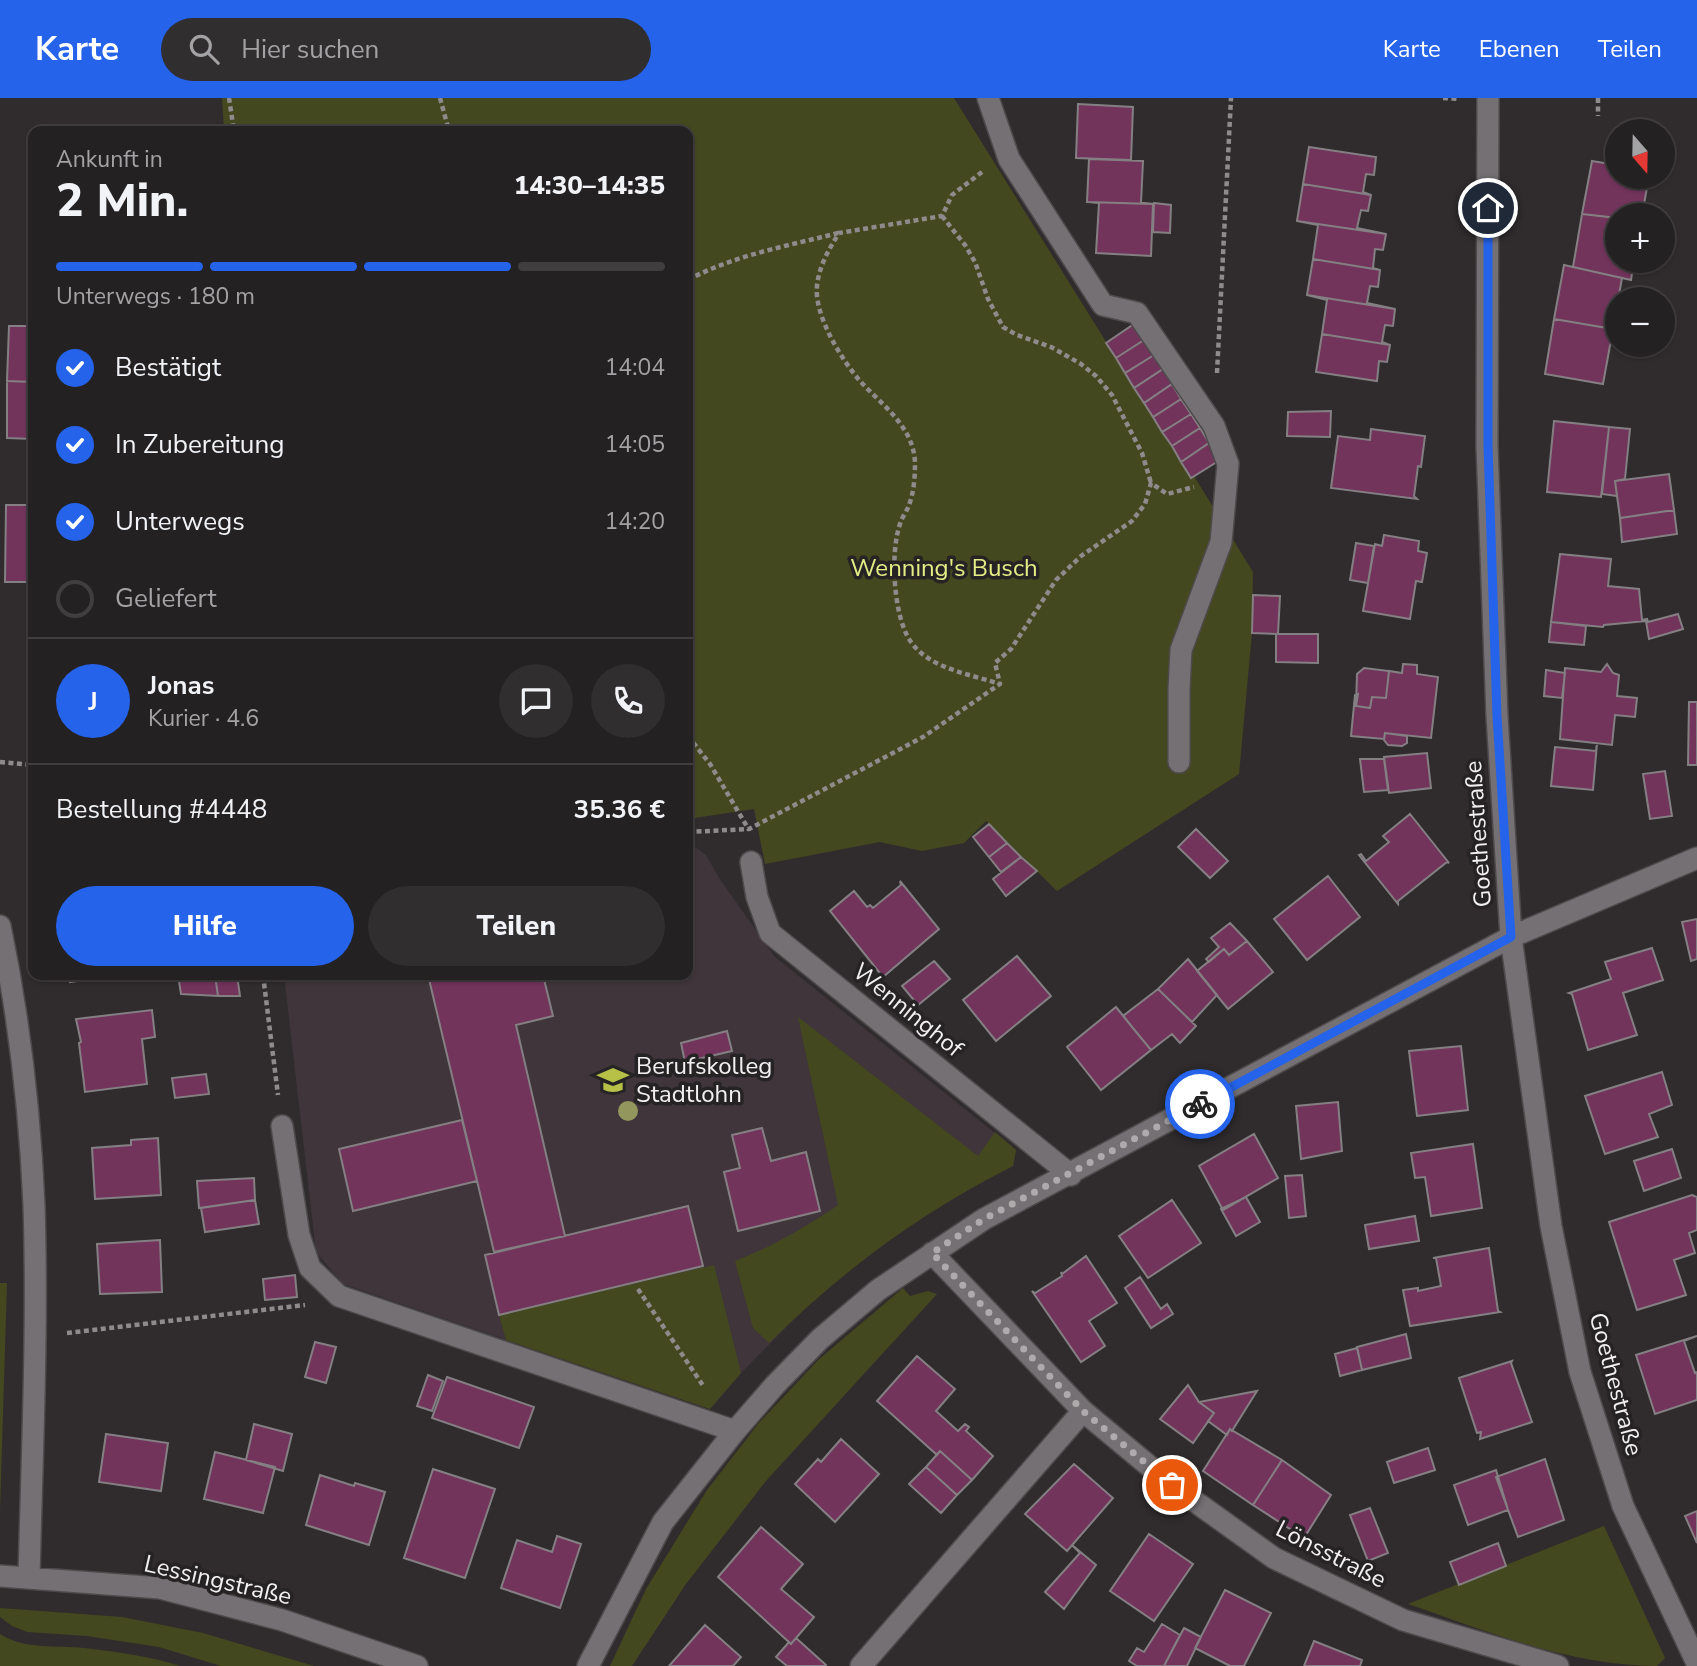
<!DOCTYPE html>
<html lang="de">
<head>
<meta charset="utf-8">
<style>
  :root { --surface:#242122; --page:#302e2f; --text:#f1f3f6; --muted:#a3a3a5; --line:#413e40; --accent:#2563eb }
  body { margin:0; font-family:"Nunito Sans",sans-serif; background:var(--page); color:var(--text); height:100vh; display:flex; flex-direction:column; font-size:26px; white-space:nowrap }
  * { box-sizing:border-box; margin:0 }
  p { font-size:23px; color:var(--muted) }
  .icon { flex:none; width:38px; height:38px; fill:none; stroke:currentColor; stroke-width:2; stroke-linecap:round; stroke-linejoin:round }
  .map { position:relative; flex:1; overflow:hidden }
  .panel { position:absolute; left:28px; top:28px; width:665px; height:854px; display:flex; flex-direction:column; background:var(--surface); border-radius:14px; box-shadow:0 2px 5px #0004,0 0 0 2px var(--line) }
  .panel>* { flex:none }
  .needle { width:46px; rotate:160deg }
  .controls { position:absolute; left:1605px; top:21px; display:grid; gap:14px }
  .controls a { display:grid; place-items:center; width:70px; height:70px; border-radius:50%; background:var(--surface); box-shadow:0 2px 5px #0004,0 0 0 2px var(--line); font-size:35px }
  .pin { position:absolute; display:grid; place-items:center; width:60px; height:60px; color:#fff; margin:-30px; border:4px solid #fff; border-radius:50%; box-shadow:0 2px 7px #0007 }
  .courier { position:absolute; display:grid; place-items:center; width:70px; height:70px; margin:-35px; border:5px solid #2563eb; border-radius:50%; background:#fff; color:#222; box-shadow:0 2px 9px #0007 }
  .headline em { font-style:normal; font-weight:800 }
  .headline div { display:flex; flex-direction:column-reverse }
  .headline { display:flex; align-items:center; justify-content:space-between; height:119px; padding:0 28px }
  h1 { font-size:46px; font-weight:800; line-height:52px }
  .bar { display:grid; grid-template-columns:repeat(4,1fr); gap:10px 7px; align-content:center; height:84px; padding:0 28px }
  .bar i { height:9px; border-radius:5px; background:var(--line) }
  .bar .current { background:var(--accent) }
  .bar p { grid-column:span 4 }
  .line { display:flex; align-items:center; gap:18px; padding:0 28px; border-top:2px solid var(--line) }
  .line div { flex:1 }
  .round { display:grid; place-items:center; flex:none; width:74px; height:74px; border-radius:37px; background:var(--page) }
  ol { padding:0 28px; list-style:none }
  li { display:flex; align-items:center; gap:21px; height:77px }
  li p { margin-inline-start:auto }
  li .icon { padding:7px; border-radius:50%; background:var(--accent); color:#fff; stroke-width:4 }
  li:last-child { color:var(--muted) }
  li i { width:38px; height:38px; border:4px solid var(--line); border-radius:50% }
  .action { display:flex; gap:14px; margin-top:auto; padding:14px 28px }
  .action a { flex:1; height:80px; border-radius:42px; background:var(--accent); color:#fff; font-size:28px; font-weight:800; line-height:80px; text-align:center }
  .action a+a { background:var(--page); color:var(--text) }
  header { display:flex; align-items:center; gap:42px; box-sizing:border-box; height:98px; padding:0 35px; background:var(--accent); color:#fff }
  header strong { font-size:33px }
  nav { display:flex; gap:38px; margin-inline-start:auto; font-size:24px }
  .search { width:490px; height:63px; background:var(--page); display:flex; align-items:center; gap:18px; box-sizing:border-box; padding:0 24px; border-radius:38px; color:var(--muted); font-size:26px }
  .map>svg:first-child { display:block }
  .built { fill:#3f353a }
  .green { fill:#44481e }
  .building { fill:#72345b; stroke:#847f82; stroke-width:2 }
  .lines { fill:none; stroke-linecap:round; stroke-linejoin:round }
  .minor-casing { stroke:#4d4a4b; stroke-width:24 }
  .path { stroke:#8f8b8d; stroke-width:4.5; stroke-dasharray:5 3.5; stroke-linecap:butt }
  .minor { stroke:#757073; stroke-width:21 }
  .tree { fill:#93975d }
  .done { stroke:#afabad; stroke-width:7; stroke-dasharray:0 12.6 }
  .route { stroke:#2563eb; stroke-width:9 }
  .labels { text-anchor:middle; stroke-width:7; stroke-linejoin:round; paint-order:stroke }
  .park-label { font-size:24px; fill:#e4ee84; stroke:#262325 }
  .street-label { font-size:24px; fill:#f3f0f1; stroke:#262325 }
  .poi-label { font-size:24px; fill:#f3f0f1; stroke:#262325; text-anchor:start }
</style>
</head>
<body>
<header>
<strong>Karte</strong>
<div class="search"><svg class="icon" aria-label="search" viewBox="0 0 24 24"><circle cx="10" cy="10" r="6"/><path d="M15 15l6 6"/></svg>Hier suchen</div>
<nav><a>Karte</a><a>Ebenen</a><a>Teilen</a></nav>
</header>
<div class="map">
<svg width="1697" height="1568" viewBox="0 0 1697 1568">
  <rect width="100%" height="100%" fill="#302c2e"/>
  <path class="built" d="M688,747H692L706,757L719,780L775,859L1016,1052L1013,1068L962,1094L915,1124L875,1151L814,1201L741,1275L710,1311L343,1186L316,1154L284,877H688Z"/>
  <path class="green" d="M222,0H954L1191,380L1194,378L1253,474L1252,535L1239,676L1057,793L986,723L964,745L922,753L880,744L765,766L754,711L688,721V33H224Z
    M798,919L978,1058L995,1034L1016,1052L1013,1068C920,1115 843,1172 769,1245L753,1230L735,1163C772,1149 806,1129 838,1107Z
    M714,1167L741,1275L710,1311L506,1242L499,1217Z
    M0,1185H7L0,1413Z
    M903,1190L910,1198L928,1193L937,1196L766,1383L686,1486L632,1568H610L646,1491L707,1392L758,1326L818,1262Z
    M1604,1428L1665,1560L1657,1568C1571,1568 1489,1534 1408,1506Z
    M0,1510L122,1519L203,1535L314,1568H221L159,1549L87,1538L27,1534L12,1528L0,1519Z
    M0,1536C25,1552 55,1547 84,1550C117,1554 149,1558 180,1568H0Z"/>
  <path class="building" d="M1078,6L1133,9L1131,62L1076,60Z
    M1309,49L1376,59L1374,77L1366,76L1363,94L1371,97L1303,86Z
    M1089,61L1143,63L1141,105L1153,106L1087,104Z
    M1592,63L1617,67V79H1649L1642,117H1617V120L1582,116Z
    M1303,86L1371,97L1368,113L1361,112L1357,130L1386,136L1297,123Z
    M1087,104L1153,106L1151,158L1096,155L1099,105Z
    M1154,105L1171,107L1170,135L1153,134Z
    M1582,116L1617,120V163H1634L1631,182L1573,169Z
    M1297,123L1386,136L1383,152L1375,151L1373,170L1380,172L1313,161L1318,127Z
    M1313,161L1380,172L1378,189L1370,188L1367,205L1395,211L1307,197Z
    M1564,167L1622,180L1613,231L1554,221Z
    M1307,197L1395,211L1393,228L1385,227L1382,244L1390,247L1322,236L1327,202Z
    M1554,221L1613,231L1603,286L1545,276Z
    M1134,226L1144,242L1116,260L1106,245Z
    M9,228H33V284L7,283Z
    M1322,236L1390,247L1387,264L1379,263L1377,283L1316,274Z
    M1144,242L1154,257L1125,275L1116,260Z
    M1154,257L1163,271L1134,290L1125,275Z
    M1163,271L1172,286L1144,305L1134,290Z
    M7,283L33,284V341L7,340Z
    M1172,286L1181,301L1153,319L1144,305Z
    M1181,301L1191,316L1162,334L1153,319Z
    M1331,313L1330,339L1287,338L1288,314Z
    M1191,316L1200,330L1172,348L1162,334Z
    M1554,323L1609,329L1601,399L1547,394Z
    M1609,329L1630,331L1625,381L1615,383L1617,398L1602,396Z
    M1200,330L1209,345L1181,364L1172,348Z
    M1371,331L1425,338L1421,369L1418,368L1414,398L1417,401L1331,390L1338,338L1370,342Z
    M1209,345L1220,362L1191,380L1181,364Z
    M1669,376L1674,412L1620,420L1615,383Z
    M6,407H33V484H5Z
    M1674,412L1677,436L1622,444L1620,420Z
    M1384,437L1419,443L1418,453L1427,455L1422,484L1416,483L1410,521L1363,513L1375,446L1382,448Z
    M1356,445L1374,448L1368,485L1350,482Z
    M1560,456L1611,461L1608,488L1639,491L1642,522L1647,521L1648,524L1678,516L1683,531L1649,541L1646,523L1604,527L1603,529L1551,524Z
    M1253,497L1280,498L1278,536L1252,535Z
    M31,502H33V541H30Z
    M1551,524L1586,528L1584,547L1549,544Z
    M1276,536H1318V565L1276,564Z
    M30,541H33V575H29Z
    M1403,566L1417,567V576L1438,579L1431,640L1385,635L1384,641L1351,638L1355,597L1358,596L1356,608L1370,610L1372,599L1386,600L1389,573L1402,575Z
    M1607,566L1613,575L1619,577L1617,598L1637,600L1635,619L1615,617L1612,647L1560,641L1565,570L1601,574Z
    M1364,570L1389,573L1386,600L1372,599L1370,610L1356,608L1357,576Z
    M1546,572L1565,575L1562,600L1544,598Z
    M29,575H33V619H28Z
    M1689,604H1697V667H1688Z
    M1385,635L1407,638V645L1402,648L1388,647L1384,642Z
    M1597,645L1593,692L1551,688L1555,649L1596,653Z
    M1427,655L1431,690L1389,695L1384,659Z
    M1360,661H1384L1388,692L1364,694Z
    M1665,673L1672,718L1650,721L1643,676Z
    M1410,716L1449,765L1447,764L1398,803V806L1359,757L1361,756L1366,763L1389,744L1383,738Z
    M989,726L1007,745L989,759L973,739Z
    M1196,731L1228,763L1210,780L1178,749Z
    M1007,745L1021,759L1001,774L989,759Z
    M1021,759L1037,773L1006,798L993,781Z
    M1328,778L1360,819L1307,862L1274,821Z
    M900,783L939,831L883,879L830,813L854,793L867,809L870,807L873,810L901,787Z
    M1697,821V861L1691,863L1682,824Z
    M1230,825L1247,843L1229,857L1224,851L1209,864L1206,861L1219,849L1211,840Z
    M1247,843L1273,874L1228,911L1197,873L1224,851L1229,857Z
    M1652,850L1663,882L1623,895L1637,937L1588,952L1572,896L1569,895L1611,881L1605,864Z
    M1017,858L1051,898L996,943L963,902Z
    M1188,861L1217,897L1192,924L1158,891Z
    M934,863L950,881L918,907L902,888Z
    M69,877H116L70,884Z
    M178,877H215L218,898L181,896Z
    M215,877H237L240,898H218Z
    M428,877H543L553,918L516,927L565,1138L494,1154Z
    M1158,891L1196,928L1180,945L1172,936L1151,952L1123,918Z
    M1116,909L1151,952L1101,992L1067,949Z
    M152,912L155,939L142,941L147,986L85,994L79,945L81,944L76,921Z
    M727,933L732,953L685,964L681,945Z
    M1461,948L1468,1012L1417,1018L1409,953Z
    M1662,974L1672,1007L1649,1016L1658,1039L1605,1056L1585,998Z
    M206,976L209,996L175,1000L172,980Z
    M1338,1004L1342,1053L1301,1061L1296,1008Z
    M462,1022L477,1083L353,1113L339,1051Z
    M762,1030L771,1063L806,1054L820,1113L738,1133L724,1074L740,1070L732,1037Z
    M1254,1036L1278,1080L1223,1112L1199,1068Z
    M158,1040L161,1097L95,1101L92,1050L131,1047V1042Z
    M1473,1046L1482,1110L1431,1118L1425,1079L1415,1080L1411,1055Z
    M1672,1051L1681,1080L1644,1093L1634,1063Z
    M1302,1077L1306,1118L1289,1120L1285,1078Z
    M254,1080L255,1102L199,1110L197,1083Z
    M1692,1097L1697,1099V1132L1689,1135L1695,1155L1674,1162L1686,1197L1637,1212L1609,1124Z
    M1246,1099L1260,1124L1236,1138L1221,1111Z
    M255,1102L259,1126L205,1134L201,1110Z
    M1172,1102L1201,1145L1148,1180L1119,1138Z
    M688,1108L703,1168L499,1217L485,1157Z
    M1415,1118L1419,1143L1369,1151L1365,1127Z
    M160,1142L162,1194L100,1196L97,1146Z
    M1489,1150L1498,1213L1500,1214L1410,1228L1403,1192L1418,1190V1193L1441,1188L1436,1160H1433Z
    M1086,1158L1117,1205L1089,1223L1105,1248L1081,1264L1032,1193L1035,1195L1062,1178L1061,1174L1062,1176Z
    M295,1177L297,1199L265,1202L263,1181Z
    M1140,1179L1161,1211L1167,1206L1173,1216L1151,1230L1125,1190Z
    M1406,1236L1411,1260L1362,1272L1357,1249Z
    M1697,1238L1684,1243L1695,1275L1697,1274V1302L1655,1316L1636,1257Z
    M315,1244L336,1249L326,1285L305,1279Z
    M1357,1250L1362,1272L1340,1278L1335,1256Z
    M917,1258L955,1291L936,1313L958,1333L965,1326L969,1329L966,1333L993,1358L972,1382L940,1353L937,1357L877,1303Z
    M1512,1263L1511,1265L1532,1324L1480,1341L1481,1334L1477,1335L1459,1280Z
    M428,1277L443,1283L432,1313L417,1308Z
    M447,1279L534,1309L519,1350L432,1320Z
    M1188,1287L1199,1304L1214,1315L1193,1345L1160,1321Z
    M1257,1293L1232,1333L1230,1331L1227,1337L1208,1323L1214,1315L1199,1304Z
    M254,1326L292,1336L283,1373L246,1362Z
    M1230,1331L1282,1362L1253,1407L1203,1373Z
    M106,1336L168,1345L161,1393L99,1384Z
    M841,1341L879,1376L835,1424L795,1386L818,1361L821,1364Z
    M1428,1350L1435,1372L1394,1385L1387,1364Z
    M940,1353L972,1382L957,1397L926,1369Z
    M215,1354L275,1369L263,1415L204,1401Z
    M1545,1361L1564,1422L1518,1439L1496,1379Z
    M1282,1362L1331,1397L1304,1440L1253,1407Z
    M1074,1366L1113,1400L1067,1453L1025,1416Z
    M926,1369L957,1397L941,1415L909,1386Z
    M433,1371L495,1391L465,1480L404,1460Z
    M1496,1372L1508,1412L1468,1427L1454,1387Z
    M320,1377L354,1388L355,1385L385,1394L369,1447L306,1427Z
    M1370,1410L1388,1455L1368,1463L1350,1417Z
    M1697,1413V1445L1685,1418Z
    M761,1429L803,1466L781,1491L814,1519L791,1546L718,1479Z
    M1149,1436L1193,1466L1154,1523L1110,1493Z
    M557,1438L581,1446L560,1510L501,1490L517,1442L552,1454Z
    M1498,1445L1506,1468L1459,1487L1450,1464Z
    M1072,1447L1096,1467L1064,1511L1045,1494L1080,1455Z
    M1225,1492L1271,1515L1244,1568H1230L1195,1550Z
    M1162,1526L1180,1537L1164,1568H1137L1129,1563L1137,1550L1144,1554Z
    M705,1527L741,1559L733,1568H669Z
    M1184,1530L1201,1539L1187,1568H1164Z
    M796,1540L826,1567L825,1568H787L776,1559L789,1544L791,1546Z
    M1314,1543L1362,1562L1360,1568H1304Z"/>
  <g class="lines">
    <g class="minor-casing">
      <path id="minor" d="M988,0L1009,61L1103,207L1137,215L1214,328L1228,366L1221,444L1181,552L1179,591V664
        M1488,0L1487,348L1497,618L1511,839L1551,1128L1580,1274L1623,1408L1697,1565
        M751,764L757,799L770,835L1071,1077
        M0,828C19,919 30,1014 34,1107C38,1231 32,1356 29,1480
        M282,1028L299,1137L310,1170L339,1198L735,1333
        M932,1155L1083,1313L1172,1387L1274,1460L1403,1522L1558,1568
        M0,1478L160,1490L282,1522L417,1568
        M588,1568L663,1424L735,1333L775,1287L820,1241L878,1192L984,1121L1511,839L1697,760
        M861,1568L1083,1313"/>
    </g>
    <path class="path" d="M229,0L234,33
      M440,0L449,33
      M1443,0L1459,1
      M1598,0V18
      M982,74L952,97L942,118L839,135C829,151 819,168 817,188C814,218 842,262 860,283C882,307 914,329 915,365C915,378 914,394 909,407C907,413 902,419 900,426C890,454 893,519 911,544C930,571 970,576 1000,586
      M942,118L965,147L975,164L988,201L1003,229L1017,237L1051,249L1081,266L1096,278L1112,297L1142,355L1151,385
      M688,182C734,157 788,148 838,135
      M1217,275L1231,0
      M688,638L710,666L749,732
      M0,664L33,667
      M688,734L749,731L923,639L1000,586L995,565L1011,551L1056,482L1081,458L1132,423L1145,406L1151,385L1167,396L1194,389
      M263,877L278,997
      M638,1191L704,1289
      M67,1235L305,1207"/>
    <use href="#minor" class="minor"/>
  </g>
  <circle class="tree" cx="628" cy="1013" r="10"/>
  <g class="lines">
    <path class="done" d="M1172,1387L1083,1313L932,1155L984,1121L1200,1006"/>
    <path class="route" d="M1200,1006L1511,839L1497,618L1488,348V110"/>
  </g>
  <defs>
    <g id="school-bare" transform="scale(2.415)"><path d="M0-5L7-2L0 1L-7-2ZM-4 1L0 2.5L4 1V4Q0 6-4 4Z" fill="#b7c147" stroke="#262325" stroke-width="2.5" paint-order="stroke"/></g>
  </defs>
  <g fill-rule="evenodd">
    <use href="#school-bare" x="613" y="982"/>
  </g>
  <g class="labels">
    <g class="park-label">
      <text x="944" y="478">Wenning's Busch</text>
    </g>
    <g class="street-label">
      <text transform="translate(1478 736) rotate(-94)" y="8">Goethestraße</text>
      <text transform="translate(908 912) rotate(39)" y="8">Wenninghof</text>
      <text transform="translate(1616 1286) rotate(75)" y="8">Goethestraße</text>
      <text transform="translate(1331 1456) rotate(27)" y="8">Lönsstraße</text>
      <text transform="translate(218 1482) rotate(13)" y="8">Lessingstraße</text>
    </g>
    <g class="poi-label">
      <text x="636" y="976">Berufskolleg<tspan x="636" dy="28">Stadtlohn</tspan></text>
    </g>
  </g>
</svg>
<div class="controls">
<a><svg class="needle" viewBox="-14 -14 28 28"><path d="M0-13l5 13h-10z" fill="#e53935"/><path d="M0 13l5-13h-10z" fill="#a3a3a5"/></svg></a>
<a>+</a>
<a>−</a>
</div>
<div class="pin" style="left:1172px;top:1387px;background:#ea580c"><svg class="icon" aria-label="bag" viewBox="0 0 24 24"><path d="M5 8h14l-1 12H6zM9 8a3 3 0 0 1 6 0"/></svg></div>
<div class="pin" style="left:1488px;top:110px;background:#1f2937"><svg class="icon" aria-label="home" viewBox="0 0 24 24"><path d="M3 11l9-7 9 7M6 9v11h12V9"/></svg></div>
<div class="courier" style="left:1200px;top:1006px"><svg class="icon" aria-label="bike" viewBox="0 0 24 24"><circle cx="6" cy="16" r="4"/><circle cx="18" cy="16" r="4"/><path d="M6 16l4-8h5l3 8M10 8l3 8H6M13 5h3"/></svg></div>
<section class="panel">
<div class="headline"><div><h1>2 Min.</h1><p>Ankunft in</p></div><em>14:30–14:35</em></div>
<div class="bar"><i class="current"></i><i class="current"></i><i class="current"></i><i></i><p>Unterwegs · 180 m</p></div>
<ol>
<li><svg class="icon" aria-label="check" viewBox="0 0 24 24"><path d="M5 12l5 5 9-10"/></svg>Bestätigt<p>14:04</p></li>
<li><svg class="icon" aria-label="check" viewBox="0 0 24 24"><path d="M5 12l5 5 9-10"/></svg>In Zubereitung<p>14:05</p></li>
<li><svg class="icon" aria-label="check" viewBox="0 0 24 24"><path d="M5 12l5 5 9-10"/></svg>Unterwegs<p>14:20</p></li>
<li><i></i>Geliefert</li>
</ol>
<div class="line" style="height:126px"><b class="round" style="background:var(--accent);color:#fff">J</b><div><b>Jonas</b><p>Kurier · 4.6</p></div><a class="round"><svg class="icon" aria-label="chat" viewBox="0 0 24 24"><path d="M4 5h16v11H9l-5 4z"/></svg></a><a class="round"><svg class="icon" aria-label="phone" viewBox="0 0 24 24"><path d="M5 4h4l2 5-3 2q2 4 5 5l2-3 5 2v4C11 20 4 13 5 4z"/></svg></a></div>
<div class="line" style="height:91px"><div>Bestellung #4448</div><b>35.36 €</b></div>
<div class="action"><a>Hilfe</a><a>Teilen</a></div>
</section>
</div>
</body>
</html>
